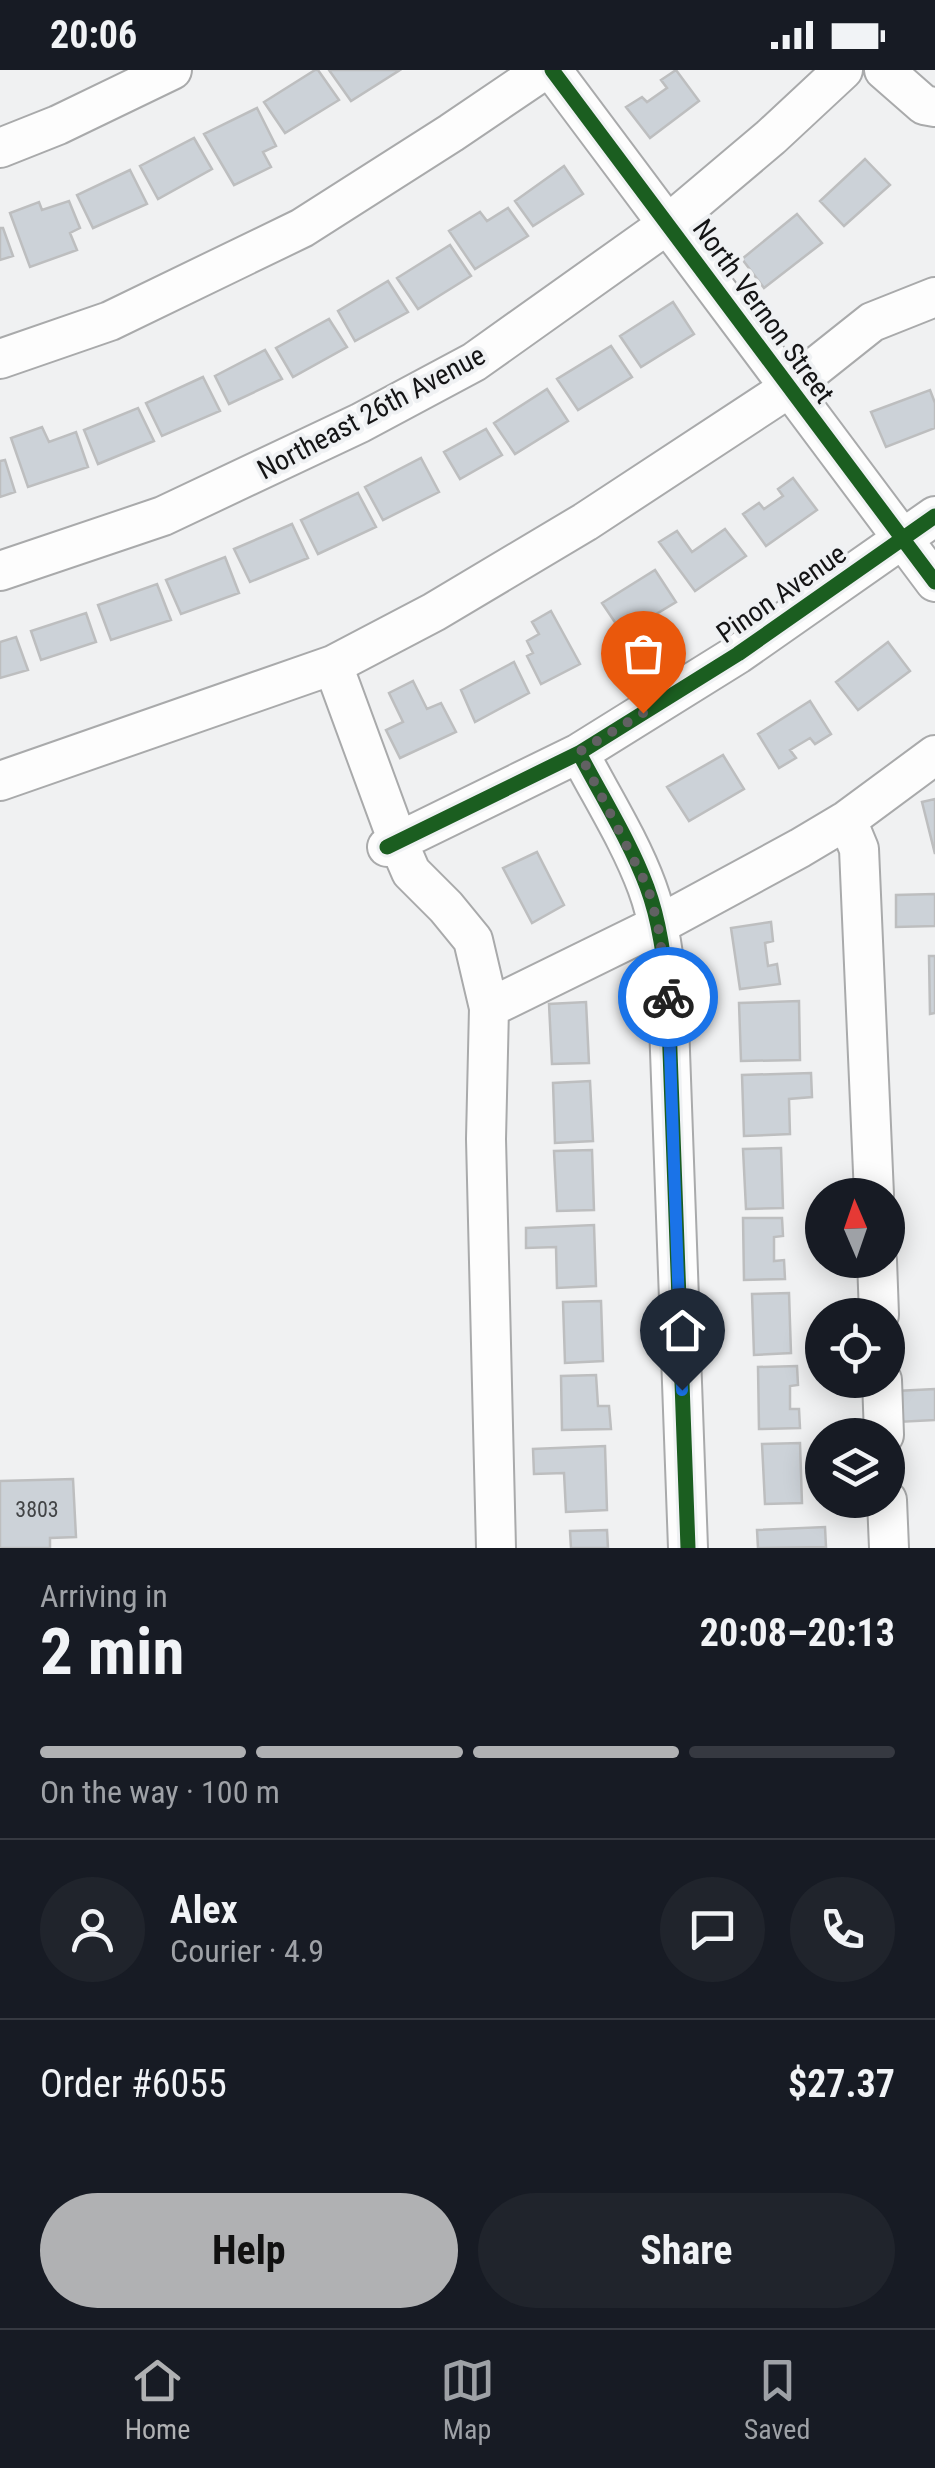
<!DOCTYPE html>
<html lang="en">
<head>
<meta charset="utf-8">
<style>
  :root { --surface:#171b24; --page:#20242c; --text:#f1f3f6; --muted:#9ea1a6; --line:#363941; --accent:#b0b1b3 }
  body { margin:0; font-family:"Roboto Condensed",sans-serif; background:var(--page); color:var(--text); height:100vh; display:flex; flex-direction:column; font-size:38px; white-space:nowrap }
  * { box-sizing:border-box; margin:0 }
  p { font-size:32px; color:var(--muted) }
  .icon { flex:none; width:55px; height:55px; fill:none; stroke:currentColor; stroke-width:2; stroke-linecap:round; stroke-linejoin:round }
  .map { position:relative; height:1478px; overflow:hidden }
  .side { display:flex; flex-direction:column; background:var(--surface); flex:1 }
  .side>* { flex:none }
  .needle { width:65px; rotate:358deg }
  .fabs { position:absolute; left:805px; top:1108px; display:grid; gap:20px }
  .fabs a { display:grid; place-items:center; width:100px; height:100px; border-radius:50%; background:var(--surface); box-shadow:0 5px 25px #0003; font-size:50px }
  .pin { position:absolute; display:grid; place-items:center; width:85px; height:85px; color:#fff; margin:-102px -42px; border-radius:50% 50% 50% 0; rotate:-45deg; box-shadow:0 0 10px #0007 }
  .pin .icon { rotate:45deg }
  .courier { position:absolute; display:grid; place-items:center; width:100px; height:100px; margin:-50px; border:8px solid #1a73e8; border-radius:50%; background:#fff; color:#222; box-shadow:0 2px 12px #0007 }
  .summary em { font-style:normal; font-weight:700 }
  .summary div { display:flex; flex-direction:column-reverse }
  .summary { display:flex; align-items:center; justify-content:space-between; height:170px; padding:0 40px }
  h1 { font-size:65px; font-weight:700; line-height:75px }
  .bar { display:grid; grid-template-columns:repeat(4,1fr); gap:15px 10px; align-content:center; height:120px; padding:0 40px }
  .bar i { height:12px; border-radius:8px; background:var(--line) }
  .bar .selected { background:var(--accent) }
  .bar p { grid-column:span 4 }
  .line { display:flex; align-items:center; gap:25px; padding:0 40px; border-top:2px solid var(--line) }
  .line div { flex:1 }
  .round { display:grid; place-items:center; flex:none; width:105px; height:105px; border-radius:52px; background:var(--page) }
  .primary-button { display:flex; gap:20px; margin-top:auto; padding:20px 40px }
  .primary-button a { flex:1; height:115px; border-radius:60px; background:var(--accent); color:#111; font-size:40px; font-weight:700; line-height:115px; text-align:center }
  .primary-button a+a { background:var(--page); color:var(--text) }
  .status { display:flex; justify-content:space-between; align-items:center; height:70px; padding:0 50px; background:var(--surface); direction:ltr }
  .status svg { height:28px; fill:currentColor }
  .tabs { display:flex; justify-content:space-around; align-items:center; height:140px; border-top:2px solid var(--line); background:var(--surface); font-size:28px; color:var(--muted) }
  .tabs a { display:grid; justify-items:center; gap:5px }
  .tabs .selected { color:var(--accent) }
  .map>svg:first-child { display:block }
  .building { fill:#ccd2d8; stroke:#bdbebf; stroke-width:2.5 }
  .lines { fill:none; stroke-linecap:round; stroke-linejoin:round }
  .minor-casing { stroke:#a9aaab; stroke-width:42 }
  .minor { stroke:#fdfdfd; stroke-width:38 }
  .cycleway-casing { stroke:#eff1f3; stroke-width:21 }
  .cycleway { stroke:#1b5e20; stroke-width:15 }
  .done { stroke:#616162; stroke-width:10; stroke-dasharray:0 18 }
  .route { stroke:#1a73e8; stroke-width:12 }
  .labels { text-anchor:middle; stroke-width:8; stroke-linejoin:round; paint-order:stroke }
  .number-label { font-size:22px; fill:#424446 }
  .street-label { font-size:28px; fill:#141415; stroke:#eff1f3 }
</style>
</head>
<body>
<div class="status"><b>20:06</b><svg viewBox="0 0 49 12"><path d="M0 12V9h3v3zM5 12V6h3v6zM10 12V3h3v9zM15 12V0h3v12zM26 1h20v11H26zM47 4h2v5h-2z"/></svg></div>
<div class="map">
<svg width="935" height="1478" viewBox="0 0 935 1478">
  <rect width="100%" height="100%" fill="#f0f1f2"/>
  <path class="building" d="M315,0H318L339,30L285,63L264,32Z
    M329,0H400L351,31Z
    M676,0L699,31L650,68L626,37L642,27L647,32L667,18L661,10Z
    M257,38L276,76L263,82L271,97L234,115L204,64Z
    M194,68L212,99L158,129L140,96Z
    M865,89L890,115L844,156L820,131Z
    M564,96L583,124L533,156L515,131Z
    M130,100L147,134L93,158L77,125Z
    M69,131L80,158L70,163L77,180L30,197L10,143L39,132L42,140Z
    M508,138L528,166L475,199L449,161L480,142L487,151Z
    M797,144L822,173L764,218L742,189Z
    M0,158H3L13,186L0,190Z
    M450,175L471,206L418,239L397,208Z
    M388,211L408,242L355,271L338,241Z
    M673,232L694,264L641,297L620,266Z
    M329,249L347,277L293,307L276,278Z
    M611,276L632,307L578,340L557,309Z
    M265,280L282,309L229,334L215,306Z
    M203,307L220,341L162,366L146,333Z
    M547,319L568,351L515,384L494,353Z
    M930,320L935,333V358L886,377L871,342Z
    M138,338L154,371L98,394L84,360Z
    M42,357L49,372L76,362L88,397L28,417L11,368Z
    M486,359L502,385L460,409L444,382Z
    M421,388L439,422L383,450L365,417Z
    M5,390L15,422L0,427V391Z
    M793,408L817,440L766,476L743,444L759,433L764,439L783,426L778,419Z
    M358,423L376,457L318,484L301,450Z
    M292,454L308,488L250,512L234,479Z
    M725,459L746,486L695,521L659,472L677,461L692,482Z
    M225,487L239,523L181,544L166,510Z
    M655,500L676,532L623,564L602,533Z
    M157,514L171,550L111,570L98,535Z
    M551,541L580,594L541,614L527,586L533,583L527,571L539,564L532,552Z
    M86,543L96,572L41,590L31,561Z
    M16,567L28,600L0,608V572Z
    M888,572L910,601L858,640L836,612Z
    M514,592L529,623L475,652L461,620Z
    M413,611L427,639L441,633L456,662L400,688L386,660L403,652L389,623Z
    M810,631L831,664L815,674L810,668L790,680L796,688L779,698L758,664Z
    M723,685L744,719L689,751L667,717Z
    M935,729V784L922,732Z
    M537,782L564,835L532,853L503,798Z
    M935,824V856L896,857V825Z
    M771,852L773,871L765,873L768,896L777,894L780,914L740,919L731,858Z
    M929,886H935V943L930,944Z
    M799,931L800,990L741,991L739,933Z
    M586,932L589,993L552,994L549,934Z
    M811,1003L812,1027L789,1029L790,1064L744,1066L742,1005Z
    M590,1011L593,1071L555,1073L553,1013Z
    M781,1078L783,1138L746,1139L743,1079Z
    M592,1080L594,1140L557,1141L554,1081Z
    M743,1148H782L783,1166L774,1167V1191L784,1190L785,1209L744,1210Z
    M594,1155L596,1216L557,1218L556,1177L526,1178V1158Z
    M789,1223L791,1283L754,1285L752,1224Z
    M601,1231L603,1291L565,1293L563,1232Z
    M797,1296L798,1315L790,1316V1339H799L800,1358L759,1359L758,1297Z
    M596,1305L598,1336H609L611,1359L562,1360L561,1306Z
    M935,1319V1350L897,1352L896,1321Z
    M800,1373L802,1433L765,1434L762,1374Z
    M605,1376L607,1440L566,1442L564,1403L534,1404L533,1379Z
    M73,1409L76,1467L50,1468V1478H0V1411Z
    M825,1457L826,1477L758,1478L757,1460Z
    M607,1460L608,1478H571L570,1461Z"/>
  <g class="lines">
    <g class="minor-casing">
      <path id="minor" d="M552,0L935,512
        M884,0L924,35L935,37
        M0,78L58,55L172,0
        M0,289L110,251L302,158L451,63L544,0
        M0,501L163,446L360,353L474,292L668,154L771,67L843,0
        M333,595L398,772L411,802L446,837L473,870L489,938
        M579,683C602,727 630,771 647,817C660,852 664,889 668,926L688,1478
        M0,711L333,595L434,542L585,452L789,318L872,252L935,227
        M847,750L859,779L874,1125
        M387,777L579,683L738,584L935,446
        M877,1190L879,1245
        M882,1310L884,1365
        M887,1430L889,1478
        M496,1478L486,1069L489,938L658,855L800,778L847,750L935,685"/>
    </g>
    <use href="#minor" class="minor"/>
    <g class="cycleway-casing">
      <path id="cycleway" d="M552,0L935,512
        M579,683C602,727 630,771 647,817C660,852 664,889 668,926L688,1478
        M387,777L579,683L738,584L935,446"/>
    </g>
    <use href="#cycleway" class="cycleway"/>
  </g>
  <g class="lines">
    <path class="done" d="M643,643L579,682L648,818L658,855L668,927"/>
    <path class="route" d="M668,927L682,1320"/>
  </g>
  <g class="labels">
    <g class="number-label">
      <text x="37" y="1447">3803</text>
    </g>
    <g class="street-label">
      <text transform="translate(764 241) rotate(54)" y="10">North Vernon Street</text>
      <text transform="translate(371 342) rotate(-28)" y="10">Northeast 26th Avenue</text>
      <text transform="translate(781 523) rotate(-35)" y="10">Pinon Avenue</text>
    </g>
  </g>
</svg>
<div class="fabs">
<a><svg class="needle" viewBox="-14 -14 28 28"><path d="M0-13l5 13h-10z" fill="#e53935"/><path d="M0 13l5-13h-10z" fill="#9ea1a6"/></svg></a>
<a><svg class="icon" aria-label="locate" viewBox="0 0 24 24"><circle cx="12" cy="12" r="6"/><path d="M12 2v4M12 18v4M2 12h4M18 12h4"/></svg></a>
<a><svg class="icon" aria-label="layers" viewBox="0 0 24 24"><path d="M12 4l9 5-9 5-9-5zM3 14l9 5 9-5"/></svg></a>
</div>
<div class="pin" style="left:643px;top:643px;background:#ea580c"><svg class="icon" aria-label="bag" viewBox="0 0 24 24"><path d="M5 8h14l-1 12H6zM9 8a3 3 0 0 1 6 0"/></svg></div>
<div class="pin" style="left:682px;top:1320px;background:#1f2937"><svg class="icon" aria-label="home" viewBox="0 0 24 24"><path d="M3 11l9-7 9 7M6 9v11h12V9"/></svg></div>
<div class="courier" style="left:668px;top:927px"><svg class="icon" aria-label="bike" viewBox="0 0 24 24"><circle cx="6" cy="16" r="4"/><circle cx="18" cy="16" r="4"/><path d="M6 16l4-8h5l3 8M10 8l3 8H6M13 5h3"/></svg></div>
</div>
<section class="side">
<div class="summary"><div><h1>2 min</h1><p>Arriving in</p></div><em>20:08–20:13</em></div>
<div class="bar"><i class="selected"></i><i class="selected"></i><i class="selected"></i><i></i><p>On the way · 100 m</p></div>
<div class="line" style="height:180px"><a class="round"><svg class="icon" aria-label="person" viewBox="0 0 24 24"><circle cx="12" cy="8" r="4"/><path d="M4 21q1-7 8-7t8 7"/></svg></a><div><b>Alex</b><p>Courier · 4.9</p></div><a class="round"><svg class="icon" aria-label="chat" viewBox="0 0 24 24"><path d="M4 5h16v11H9l-5 4z"/></svg></a><a class="round"><svg class="icon" aria-label="phone" viewBox="0 0 24 24"><path d="M5 4h4l2 5-3 2q2 4 5 5l2-3 5 2v4C11 20 4 13 5 4z"/></svg></a></div>
<div class="line" style="height:130px"><div>Order #6055</div><b>$27.37</b></div>
<div class="primary-button"><a>Help</a><a>Share</a></div>
</section>
<nav class="tabs">
<a class="selected"><svg class="icon" aria-label="home" viewBox="0 0 24 24"><path d="M3 11l9-7 9 7M6 9v11h12V9"/></svg>Home</a>
<a><svg class="icon" aria-label="map" viewBox="0 0 24 24"><path d="M3 6l6-2 6 2 6-2v14l-6 2-6-2-6 2zM9 4v14M15 6v14"/></svg>Map</a>
<a><svg class="icon" aria-label="saved" viewBox="0 0 24 24"><path d="M7 4h10v16l-5-4-5 4z"/></svg>Saved</a>
</nav>
</body>
</html>
